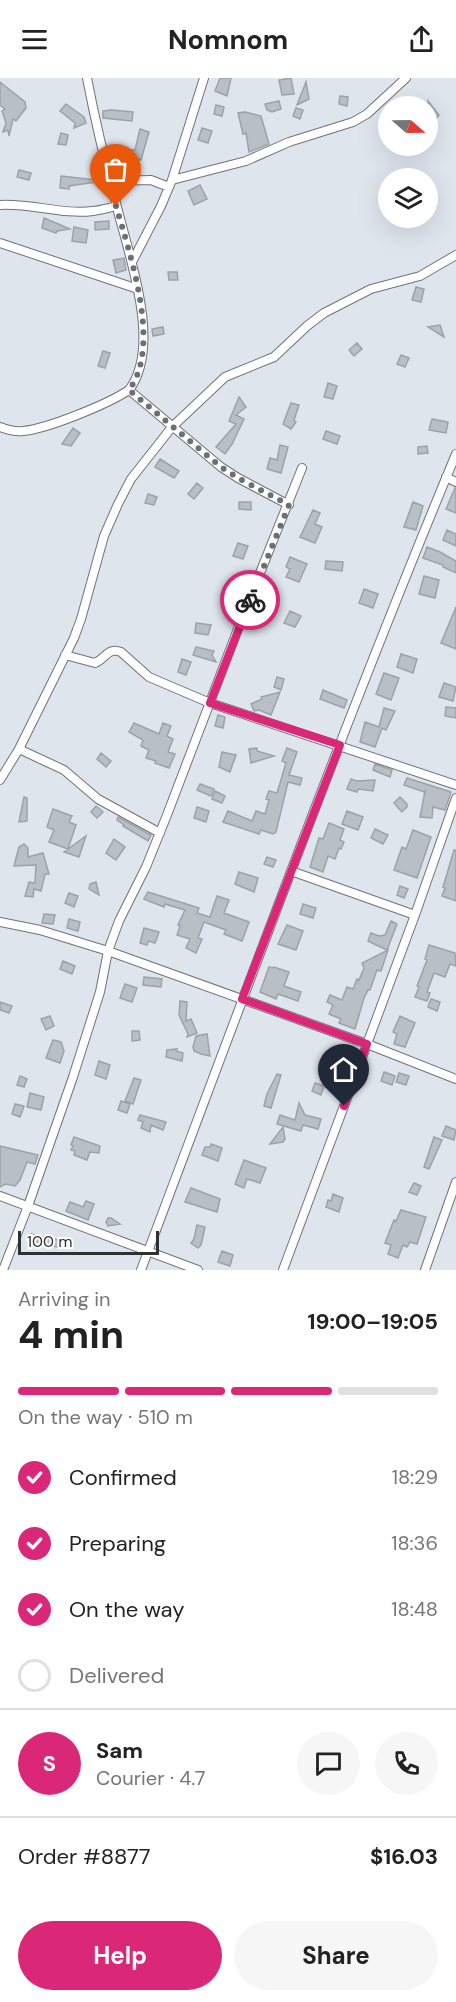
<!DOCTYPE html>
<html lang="en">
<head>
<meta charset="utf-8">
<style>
  :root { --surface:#fff; --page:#f6f6f6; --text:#222; --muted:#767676; --line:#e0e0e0; --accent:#db2777 }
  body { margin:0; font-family:"DM Sans",sans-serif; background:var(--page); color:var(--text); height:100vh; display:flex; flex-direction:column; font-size:22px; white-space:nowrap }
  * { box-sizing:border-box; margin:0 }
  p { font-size:20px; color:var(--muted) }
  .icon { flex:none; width:33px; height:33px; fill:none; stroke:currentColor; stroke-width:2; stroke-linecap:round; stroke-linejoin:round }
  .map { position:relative; height:1192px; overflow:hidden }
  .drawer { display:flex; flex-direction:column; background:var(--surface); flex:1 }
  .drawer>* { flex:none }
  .needle { width:39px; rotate:110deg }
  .fabs { position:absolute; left:378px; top:18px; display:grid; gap:12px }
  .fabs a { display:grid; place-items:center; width:60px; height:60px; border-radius:50%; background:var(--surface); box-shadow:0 6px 24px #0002; font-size:30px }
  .scale { position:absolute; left:18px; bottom:15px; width:141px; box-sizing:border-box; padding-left:6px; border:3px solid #2e3134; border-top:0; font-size:16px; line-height:21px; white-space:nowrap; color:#2e3134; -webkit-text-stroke:4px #fff; paint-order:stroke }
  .pin { position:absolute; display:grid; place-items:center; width:51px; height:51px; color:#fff; margin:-62px -26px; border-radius:50% 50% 50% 0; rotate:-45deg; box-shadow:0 0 6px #0007 }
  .pin .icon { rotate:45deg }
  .courier { position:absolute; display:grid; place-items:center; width:60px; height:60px; margin:-30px; border:4px solid #db2777; border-radius:50%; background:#fff; color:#222; box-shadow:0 2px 8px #0007 }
  .head em { font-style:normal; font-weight:700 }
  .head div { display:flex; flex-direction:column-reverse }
  .head { display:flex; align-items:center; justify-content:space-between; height:102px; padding:0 18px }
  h1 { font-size:39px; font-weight:700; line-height:45px }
  .bar { display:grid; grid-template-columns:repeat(4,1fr); gap:9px 6px; align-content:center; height:72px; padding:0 18px }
  .bar i { height:8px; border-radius:4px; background:var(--line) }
  .bar .active { background:var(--accent) }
  .bar p { grid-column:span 4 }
  .line { display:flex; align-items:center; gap:15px; padding:0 18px; border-top:2px solid var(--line) }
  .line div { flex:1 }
  .round { display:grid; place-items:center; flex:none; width:63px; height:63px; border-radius:32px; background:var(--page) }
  ol { padding:0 18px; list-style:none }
  li { display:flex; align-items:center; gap:18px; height:66px }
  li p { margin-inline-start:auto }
  li .icon { padding:6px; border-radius:50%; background:var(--accent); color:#fff; stroke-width:4 }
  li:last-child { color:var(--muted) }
  li i { width:33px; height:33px; border:3px solid var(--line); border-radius:50% }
  .button { display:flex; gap:12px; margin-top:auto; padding:12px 18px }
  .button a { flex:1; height:69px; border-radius:36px; background:var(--accent); color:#fff; font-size:24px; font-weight:700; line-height:69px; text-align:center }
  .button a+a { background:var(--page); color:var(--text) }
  header { display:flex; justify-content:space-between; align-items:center; height:78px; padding:0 18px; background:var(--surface); font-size:27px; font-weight:700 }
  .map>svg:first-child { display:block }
  .building { fill:#b8bfc5; stroke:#9ca2a9; stroke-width:1.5 }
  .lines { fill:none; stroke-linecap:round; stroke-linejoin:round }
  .minor-casing { stroke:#6e7379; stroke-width:10 }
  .minor { stroke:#fff; stroke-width:8 }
  .done { stroke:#6c7074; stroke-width:6; stroke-dasharray:0 10.8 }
  .route { stroke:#db2777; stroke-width:8 }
</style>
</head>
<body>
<header><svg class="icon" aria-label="menu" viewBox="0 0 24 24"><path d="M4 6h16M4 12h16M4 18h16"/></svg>Nomnom<svg class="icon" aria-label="share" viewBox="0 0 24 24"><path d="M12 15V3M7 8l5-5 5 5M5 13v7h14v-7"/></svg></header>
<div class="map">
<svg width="456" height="1192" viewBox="0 0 456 1192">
  <rect width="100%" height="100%" fill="#dee5ec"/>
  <path class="building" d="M220,0H231L227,18L215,13Z
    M291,0L294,16L282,17L279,2Z
    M0,4L25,24L26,30L16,43L13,41L9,58L8,52L3,54L6,45L2,33L5,31L0,27Z
    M306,4L309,21L297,27Z
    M340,18L348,19L347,28L339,26Z
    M279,23L281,31L272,34L267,32L265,26Z
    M428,23L439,37L432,45L428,35Z
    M66,26L84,39L86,45L74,50L75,45L60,33Z
    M216,27L224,29L222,38L214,36Z
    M296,30L303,32L300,41L293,38Z
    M111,32L133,34L132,43L103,40V33Z
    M245,34L261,38L269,66L249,74L246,55L243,56L238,35Z
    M202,50L212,53L208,65L198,62Z
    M140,51L149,54L141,82L110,73L111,70L135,72Z
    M61,55L68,57L66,67L58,66Z
    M19,92L31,95L29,102L17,99Z
    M61,98L96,102V104L69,108V111L60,110Z
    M200,107L207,121L194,127L188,113Z
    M44,140L70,151L57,153L56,155L42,150Z
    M109,143V151L95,152V144Z
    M74,149L88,152L86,165L72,163Z
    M124,180L126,192L116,195L113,182Z
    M168,194H177L178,202H169Z
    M416,209L424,211L421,224L412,222Z
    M440,247L444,259L428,249Z
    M163,249L164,256L153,258L152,251Z
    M357,265L362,271L354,278L349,272Z
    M103,273L110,275L105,290L98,288Z
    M401,277L409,280L405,289L397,286Z
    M328,305L337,308L333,321L324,319Z
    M239,319L246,329L236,337L244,341L232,366L225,376L216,369L236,346L229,343Z
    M291,325L299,327L294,342L296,344L291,351L283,346Z
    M432,341L448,344L446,355L429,352Z
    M73,350L80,355L71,368L62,366Z
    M326,353L340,358L337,366L323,361Z
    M280,367L288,369L281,395L267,391L270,380L277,382Z
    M427,368L428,375L418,376V369Z
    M160,381L179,393L174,400L155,389Z
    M197,405L203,410L194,421L188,416Z
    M455,410H456V435L446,431Z
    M148,416L157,419L154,427L145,425Z
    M239,424H251V432L239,431Z
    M413,424L423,428L416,452L404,449Z
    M313,432L320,435L315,446L322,449L315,465L300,459Z
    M447,452L456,456V468L443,462Z
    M238,465L248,468L243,481L233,478Z
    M427,469L440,474L456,483V495L443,489V487L423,480Z
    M290,479L307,486L299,504L286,499L290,491L286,489Z
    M326,483L343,484L342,493L325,491Z
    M424,498L439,502L435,520L419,516Z
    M364,511L378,516L373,530L359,525Z
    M456,529V571L441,565Z
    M256,530L267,533L264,543L253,540Z
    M290,533L301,538L295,549L284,545Z
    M196,545L211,547L208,557L195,555Z
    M196,569L214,573L212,577L216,584L193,577Z
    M401,576L417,581L413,595L397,589Z
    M182,581L191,584L186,597L178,594Z
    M384,595L399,600L391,622L376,616Z
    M277,599L284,601L281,612L274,609Z
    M444,605L456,609L453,623L439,619Z
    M323,612L347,622L344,630L320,621Z
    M280,614L271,637L259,632L254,633L251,626L262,621L261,619Z
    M446,629L456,630V640L445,638Z
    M384,630L395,633L386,652L382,650L375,669L360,664L365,644L379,649Z
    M218,637L225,639L223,650L215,648Z
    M134,645L159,656L163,645L171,648L167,658L173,661L168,674L175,676L169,690L155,685L156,683L146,680L149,672L141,668L143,662L129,654Z
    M257,670V673L274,678L251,685L249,671Z
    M287,670L297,674L289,697L302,700L300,707L288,704L276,754L273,756L261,752L259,756L223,744L228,733L252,743L256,733L265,736L269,722L266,721L269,713L277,715L286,685L282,683Z
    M222,674L236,677L230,694L219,689Z
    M101,675L111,683L106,689L97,681Z
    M375,686L392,692L390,699L373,692Z
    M407,700L451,714L445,732L433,729L432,740L420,739L425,713L424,714L404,707Z
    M351,701L356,703L375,702L373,713L358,711L357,714L347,711Z
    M200,706L214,711L211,718L197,712Z
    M215,713L225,718L222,725L212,721Z
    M24,719L27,720V743L19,744Z
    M400,719L407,726V729L402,734L394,725Z
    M96,728L103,734L97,740L91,734Z
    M197,729L209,733L206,744L194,740Z
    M53,731L72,738L69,744L76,747L68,771L49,764L54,752L47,749Z
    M347,733L363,739L358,752L342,746Z
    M118,739L151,757L148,763L123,748L124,747L117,742Z
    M329,745L344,751L340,762L344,764L341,771L339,770L335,781L328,778L323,794L310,789L319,760L323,761Z
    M375,751L388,757L383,766L371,760Z
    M413,752L431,759L417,800L394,792L402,769L406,771Z
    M86,758L79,779L64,774Z
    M114,761L125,769L116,782L106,775Z
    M24,766L28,770V779L43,775L49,796H45L41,813L34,811L33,819L25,818L29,804L35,805L36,787L14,788L19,769Z
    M454,772H456V823L442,818L445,810L443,809Z
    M267,779L276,782L273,789L264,786Z
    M239,794L258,800L254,814L235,806Z
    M96,804L99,817L89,811L90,806Z
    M400,808L408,811L404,820L397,817Z
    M148,814L199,830L197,835L210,839L217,818L229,822L224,835L249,844L242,863L224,856L226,852L204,844L198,860L202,861L196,875L186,870L190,861L177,857L180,848L178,847L185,832L165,826L164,829L144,821Z
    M69,815L78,818L74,829L65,825Z
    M303,826L316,830L313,840L300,836Z
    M44,836L55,837L53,846L42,845Z
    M69,841L80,844L78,853L67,850Z
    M391,843L397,846L387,872L368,863L371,855L379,858L385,857Z
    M287,847L303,853L296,872L278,866Z
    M144,850L159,854L155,865L148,863L147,867L140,865Z
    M429,867L455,875L456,888L450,886L445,899L434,895L427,914L430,915L427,923L415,919L419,909L417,908L427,882L425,881Z
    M388,872L381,893L377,892L370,912H368L364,920L355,951L339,945L341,941L329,936L333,927L327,924L330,917L342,922L347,909L353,911L357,901L359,902L364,890L362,885Z
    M63,883L75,888L72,896L60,891Z
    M269,889L273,890L274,889L289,894L284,908L301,914L298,923L278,916L276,921L260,914Z
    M144,899L162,901L161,909L143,907Z
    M125,906L137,910L132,924L120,920Z
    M431,921L440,924L437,933L428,929Z
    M180,923L187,924L186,943L191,941L197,955L187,959L188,956L179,937Z
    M0,924L12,928L9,935L0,932Z
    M50,938L54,948L46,952L41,941Z
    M400,938L415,945L405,969L394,966L397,956L393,954Z
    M132,953H139L140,962L132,963Z
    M207,956L210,978L201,976L194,973L193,969L196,958Z
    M53,962L61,964L64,973L60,985L46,980Z
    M177,971L176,973L183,975L182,983L166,979L167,972Z
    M99,983L110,987L106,1001L95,997Z
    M330,993L337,995L336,1011L326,1009Z
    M384,994L395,998L392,1007L381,1003Z
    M399,995L409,998L406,1007L396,1004Z
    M277,996L281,997L271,1030L264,1028L267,1016Z
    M20,998L27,1001L24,1009L17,1007Z
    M134,1000L141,1002L133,1026L125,1023Z
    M315,1005L324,1008L321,1017L312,1013Z
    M30,1015L44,1019L41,1032L27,1029Z
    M121,1023L130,1026L127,1035L118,1032Z
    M299,1025L305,1037L321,1041L318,1051L303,1047L301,1053L277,1046L280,1037L295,1042Z
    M15,1026L24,1028L20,1039L12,1036Z
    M140,1037L166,1044L163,1052L151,1047L150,1054L141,1050L143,1044L138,1042Z
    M446,1048L456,1052L454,1062L442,1058Z
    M283,1049L285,1061L283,1064L270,1066Z
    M74,1059L100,1068L99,1075L90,1074L87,1082L74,1077L75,1073L71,1072L73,1068L71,1067Z
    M434,1059L442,1062L429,1091L424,1089Z
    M211,1066L222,1070L218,1083L202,1077L205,1069H210Z
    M0,1068L38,1077L35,1086L27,1084L20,1102L15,1108L6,1106L0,1109Z
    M244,1082L266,1090L260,1105L247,1101L244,1110L235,1106Z
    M414,1105L421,1108L417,1117L409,1114Z
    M191,1110L220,1121L217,1134L185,1124Z
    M333,1116L343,1120L339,1134L326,1129L328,1122L331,1123Z
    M86,1123L94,1126L88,1142L66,1133L70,1124L83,1129Z
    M401,1132L426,1139L417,1166L410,1164L407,1169L403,1167L398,1180L388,1176L391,1167L385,1165L394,1142L396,1143Z
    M108,1140H111L120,1146L108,1148L106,1144Z
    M197,1147L205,1149L201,1167L198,1170L191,1165L194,1161Z
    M31,1156L63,1163L61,1170L29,1162Z
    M222,1173L233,1177L230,1188L218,1184Z"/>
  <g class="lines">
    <g class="minor-casing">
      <path id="minor" d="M87,0C95,42 105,84 116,125C128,176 163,267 129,312
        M172,102L246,83L289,64L353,44L367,36L406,0
        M110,103L151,102L169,109
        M0,127C31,125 63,137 93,133C101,132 109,130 116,128
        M0,165L138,211
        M132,184L161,128L172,102L204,0
        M0,349C8,352 15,354 23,353C47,351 108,326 129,312L221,389L238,400L289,427
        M446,399L456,404
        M65,577L95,585C106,580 108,569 121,574L149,599L210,625L456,707
        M19,671L64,692L98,721L160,755
        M0,702L19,671L74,560L81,541L104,458L118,426L131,401L172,349L225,299L274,279L307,248L324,235L371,211L420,198L456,177
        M291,793L415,837
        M0,844L40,852L108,873L367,966L456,1001
        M0,1118L198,1192
        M3,1192L28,1128L73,999L100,914L108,873L119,843L146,789L167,737L244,535L302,390
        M141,1192C244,919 344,645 456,376
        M283,1192L415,837L456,720
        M425,1192L456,1104"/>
    </g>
    <use href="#minor" class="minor"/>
  </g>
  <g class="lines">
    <path class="done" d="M116,128C130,177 162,268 129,312L221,389L238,400L289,427L250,522"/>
    <path class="route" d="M250,522L210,625L340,667L242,921L367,966L344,1028"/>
  </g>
</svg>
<div class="fabs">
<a><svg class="needle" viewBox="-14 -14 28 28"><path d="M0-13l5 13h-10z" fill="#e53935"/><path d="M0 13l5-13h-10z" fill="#767676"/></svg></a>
<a><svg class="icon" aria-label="layers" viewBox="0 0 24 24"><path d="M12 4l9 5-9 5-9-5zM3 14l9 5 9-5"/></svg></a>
</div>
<div class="scale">100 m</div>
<div class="pin" style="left:116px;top:128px;background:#ea580c"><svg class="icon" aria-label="bag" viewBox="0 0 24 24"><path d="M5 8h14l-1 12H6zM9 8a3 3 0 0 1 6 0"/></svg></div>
<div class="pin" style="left:344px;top:1028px;background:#1f2937"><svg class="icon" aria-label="home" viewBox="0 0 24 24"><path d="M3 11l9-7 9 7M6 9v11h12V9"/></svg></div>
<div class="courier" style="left:250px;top:522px"><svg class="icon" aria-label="bike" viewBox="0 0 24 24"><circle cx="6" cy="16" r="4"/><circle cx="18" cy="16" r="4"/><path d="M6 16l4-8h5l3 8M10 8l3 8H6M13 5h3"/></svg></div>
</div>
<section class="drawer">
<div class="head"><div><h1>4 min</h1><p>Arriving in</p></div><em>19:00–19:05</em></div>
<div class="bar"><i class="active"></i><i class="active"></i><i class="active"></i><i></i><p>On the way · 510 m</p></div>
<ol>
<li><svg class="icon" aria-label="check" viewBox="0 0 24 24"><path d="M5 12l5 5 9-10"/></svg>Confirmed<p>18:29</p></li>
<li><svg class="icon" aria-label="check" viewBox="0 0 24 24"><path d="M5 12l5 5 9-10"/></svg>Preparing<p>18:36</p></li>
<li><svg class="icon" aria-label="check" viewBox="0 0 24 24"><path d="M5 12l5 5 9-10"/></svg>On the way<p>18:48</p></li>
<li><i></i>Delivered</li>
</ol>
<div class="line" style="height:108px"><b class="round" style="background:var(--accent);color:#fff">S</b><div><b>Sam</b><p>Courier · 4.7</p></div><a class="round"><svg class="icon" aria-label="chat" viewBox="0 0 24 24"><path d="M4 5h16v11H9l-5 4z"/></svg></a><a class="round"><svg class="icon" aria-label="phone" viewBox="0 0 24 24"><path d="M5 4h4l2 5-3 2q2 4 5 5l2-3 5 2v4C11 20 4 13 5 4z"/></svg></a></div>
<div class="line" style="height:78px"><div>Order #8877</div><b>$16.03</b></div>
<div class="button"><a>Help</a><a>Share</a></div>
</section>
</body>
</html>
